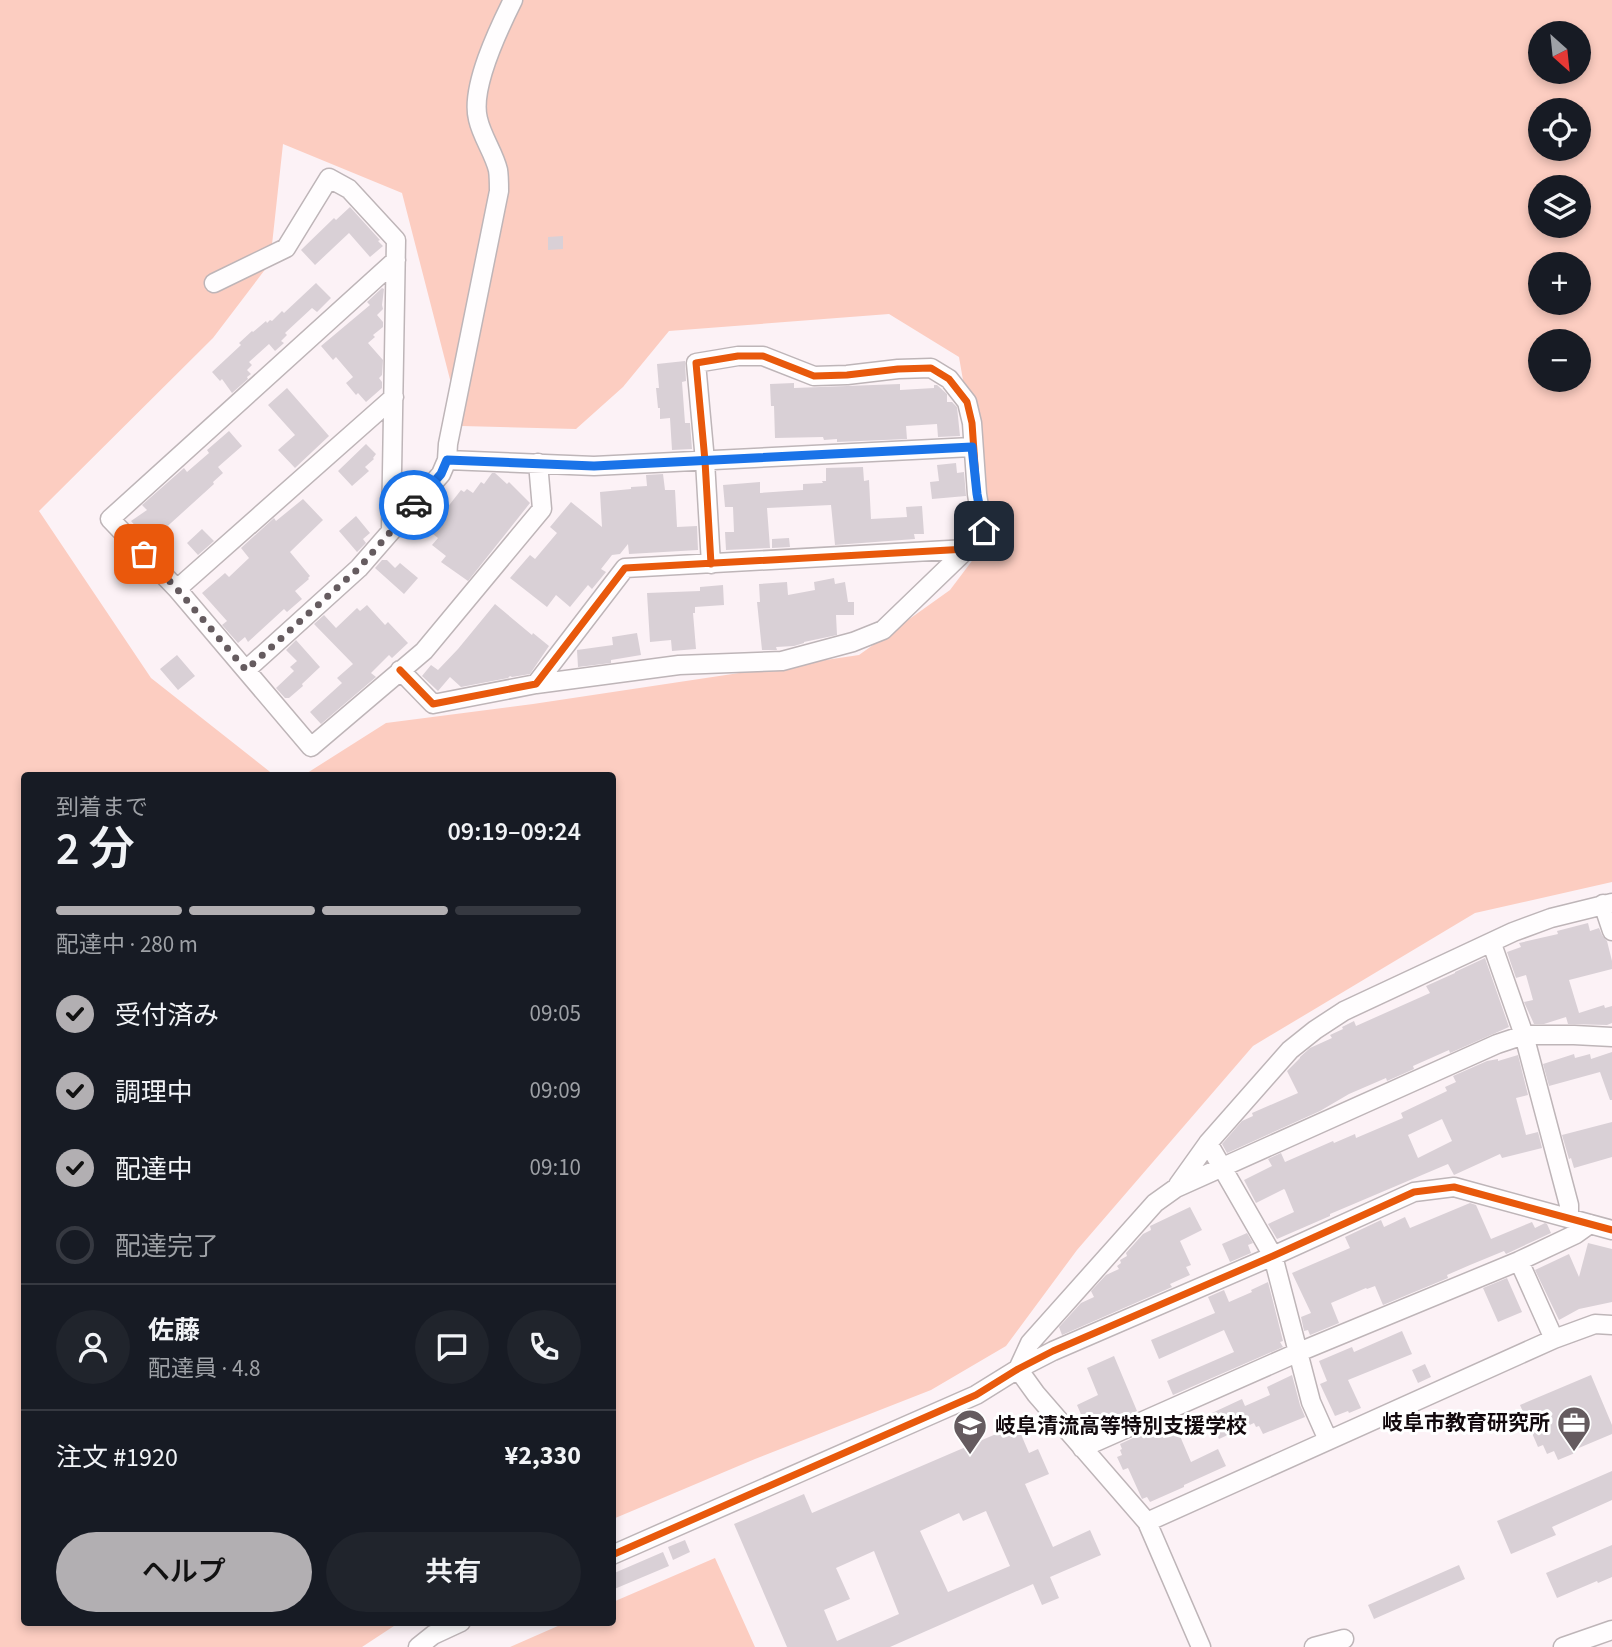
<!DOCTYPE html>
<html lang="ja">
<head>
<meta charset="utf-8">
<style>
  :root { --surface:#171b24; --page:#20242c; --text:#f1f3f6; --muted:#9ea1a6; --line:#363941; --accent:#b2afb2 }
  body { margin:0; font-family:"Source Sans 3","Noto Sans JP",sans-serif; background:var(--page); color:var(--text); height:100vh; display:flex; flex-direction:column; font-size:26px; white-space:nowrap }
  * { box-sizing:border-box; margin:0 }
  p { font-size:23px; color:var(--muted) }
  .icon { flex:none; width:38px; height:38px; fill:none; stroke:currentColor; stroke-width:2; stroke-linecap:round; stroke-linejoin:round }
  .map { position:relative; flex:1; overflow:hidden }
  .drawer { position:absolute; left:21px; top:772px; width:595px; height:854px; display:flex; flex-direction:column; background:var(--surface); border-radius:7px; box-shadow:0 4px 10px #0003 }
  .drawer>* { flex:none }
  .needle { width:46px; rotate:153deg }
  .fabs { position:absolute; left:1528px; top:21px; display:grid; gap:14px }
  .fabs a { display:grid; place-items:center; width:63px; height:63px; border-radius:50%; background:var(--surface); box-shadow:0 4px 10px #0003; font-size:35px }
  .pin { position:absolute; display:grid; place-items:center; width:60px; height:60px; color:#fff; margin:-30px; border-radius:14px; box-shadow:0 4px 10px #0006 }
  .courier { position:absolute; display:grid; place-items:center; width:70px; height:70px; margin:-35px; border:5px solid #1a73e8; border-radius:50%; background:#fff; color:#222; box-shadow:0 2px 9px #0007 }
  .head em { font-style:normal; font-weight:600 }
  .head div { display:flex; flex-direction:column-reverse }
  .head { display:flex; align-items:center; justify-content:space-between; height:119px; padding:0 35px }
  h1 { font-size:46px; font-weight:600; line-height:52px }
  .bar { display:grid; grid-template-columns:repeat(4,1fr); gap:10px 7px; align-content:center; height:84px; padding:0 35px }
  .bar i { height:9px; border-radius:5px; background:var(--line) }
  .bar .active { background:var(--accent) }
  .bar p { grid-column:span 4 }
  .line { display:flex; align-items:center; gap:18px; padding:0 35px; border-top:2px solid var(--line) }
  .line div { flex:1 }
  .round { display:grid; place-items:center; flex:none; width:74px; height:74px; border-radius:37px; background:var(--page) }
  ol { padding:0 35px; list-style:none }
  li { display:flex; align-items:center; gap:21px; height:77px }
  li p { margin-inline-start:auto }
  li .icon { padding:7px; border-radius:50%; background:var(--accent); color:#111; stroke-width:4 }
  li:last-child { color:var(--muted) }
  li i { width:38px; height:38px; border:4px solid var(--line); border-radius:50% }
  .action { display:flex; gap:14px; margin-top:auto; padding:14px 35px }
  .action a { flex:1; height:80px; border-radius:42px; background:var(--accent); color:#111; font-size:28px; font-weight:600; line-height:80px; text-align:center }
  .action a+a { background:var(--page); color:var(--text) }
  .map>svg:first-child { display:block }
  .green { fill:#fccdc1; fill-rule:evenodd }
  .building { fill:#d9d0d6; fill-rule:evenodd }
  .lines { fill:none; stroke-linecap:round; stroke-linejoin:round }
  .minor-casing { stroke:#beb5b8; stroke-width:21 }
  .minor { stroke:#fffdfe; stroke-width:18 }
  .cycleway-casing { stroke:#fff; stroke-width:11 }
  .cycleway { stroke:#e8590c; stroke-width:7 }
  .done { stroke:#655b5f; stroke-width:7; stroke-dasharray:0 12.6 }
  .route { stroke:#1a73e8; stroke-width:9 }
  .labels { text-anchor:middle; stroke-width:6; stroke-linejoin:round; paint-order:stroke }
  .poi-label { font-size:21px; font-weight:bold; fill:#130a0e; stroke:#fff; text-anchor:end }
</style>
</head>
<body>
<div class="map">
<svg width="1612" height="1647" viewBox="0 0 1612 1647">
  <rect width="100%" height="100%" fill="#fcf2f6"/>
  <path class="green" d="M0,0H1612V882L1475,913L1253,1046L1077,1250L1006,1346L931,1390L755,1459L613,1519L612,775H304L386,723L533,704L859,655L950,590L990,537L959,357L889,314L669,331L623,387L576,429L462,426L402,193L283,144L270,263L213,338L39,511L151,678L274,775H24V1622H400L362,1647H0ZM1540,33H1578V72H1540ZM1540,110H1578V149H1540ZM1540,187H1578V226H1540ZM1540,264H1578V303H1540ZM1540,341H1578V380H1540Z
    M715,1558L755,1647H510L567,1622H612L613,1602Z"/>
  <path class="building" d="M350,207L380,240L378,241L383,246L370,257L349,233L315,265L301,250L334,218L336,220Z
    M563,236V249L548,250V237Z
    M316,283L331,298L317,312L312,308L285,333L287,335L281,341L284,343L275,351L269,344L249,362L252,365L247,370L251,374L247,377L248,379L232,393L222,379L220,381L212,372L241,345L239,343L252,331L253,332L266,321L267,323L270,320L272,321L282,311L284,313Z
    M382,288L384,289L382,305L383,309L377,315L383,322V327L373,335L375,337L368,343L383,360L382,375L379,378L382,382V388L366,402L358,393L356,395L346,383L353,377L336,357L333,360L321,346L370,305L367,302Z
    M685,361L686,381L682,382L685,423H690L692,449L672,450L670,418L660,419V408H658L656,388H659L657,364Z
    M794,383V388L900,384V390L934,388V385H937L947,394V402H952L957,407L960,436L938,437L937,424L906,426L907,439L837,442V439L824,440L823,437L775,438L774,406H771L770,384Z
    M287,388L329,436L295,468L278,450L295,435L268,405Z
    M229,431L242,446L218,467L223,473L213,482L214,484L150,542L131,521L147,510L142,505L184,468L187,472L209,453L207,450Z
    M366,444L376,454L373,458L374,459L365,467L369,471L352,486L338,471Z
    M956,463L957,473L964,472L966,496L932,499L930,482L939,481L937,465Z
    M863,467L864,481L869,480L871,519L907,517L906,507L922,506L924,534H914L915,539L835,545L831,505L767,508L770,548L726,550L725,532H734L733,507H725L723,485L760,482V493L803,490V484L823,483L822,481H826V468Z
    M492,473H495L507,484L509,482L530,503L468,581L441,562L446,556L432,545L438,538L429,531L461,490L464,492L467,489L473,493L481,482L484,484Z
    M663,474L665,490H675L677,527L697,526L698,550L629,554L628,544L620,554L612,555L601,569L606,572L592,589L588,585L570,607L556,595L547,607L510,578L530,555L535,559L557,533L550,527L571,502L602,527L600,492L631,489V487L647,486L646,475Z
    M303,499L323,520L290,552L310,576L308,578L309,579L295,591L302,599L287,612L284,609L248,642L245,637L238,643L222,625L227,621L202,593L225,573L229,577L249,558L241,548L274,518L276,521Z
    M356,516L370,533L363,539L366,543L357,552L339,531Z
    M202,529L214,541L198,555L187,543Z
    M789,538L790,547L772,548V539Z
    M160,539L173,552L165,560L152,547Z
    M382,560H387L395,568L400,563L418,578L404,594L375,568Z
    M834,578L835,584L845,582L848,602H854V615H836L837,635L804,642V643L794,646L776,647L777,650H762L757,602H760L759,584L787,582L788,595L815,590L814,582Z
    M723,585L724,605L695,607V613H693L696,649L672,651L671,640L650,642L647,593L700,591V587Z
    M495,604L532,635L533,633L549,646L530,674L512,677L510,676L508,678L461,687L450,677L438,691L422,676L431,665L438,670L458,649Z
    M367,605L385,625L388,622L408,643L392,658L389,655L371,673L376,677L321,724L310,712L342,683L337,678L353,664L314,624L324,615L336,628L357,608L360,611Z
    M637,633L641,655L611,660V663L578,667L577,650L613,645L612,637Z
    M296,640L320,667L302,684L303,686L289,698H285L276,688L294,671L290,667L297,661L286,650Z
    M177,655L195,676L178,690L160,669Z
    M1588,923L1590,931L1599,928L1602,935L1607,941L1612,961V969L1569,980L1579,1013L1604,1005L1605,1008L1612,1006V1023L1607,1025L1568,1024L1566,1017L1544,1024H1534L1524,1002L1533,1000L1526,975L1516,978L1507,952L1521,947L1519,943L1558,934L1557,931Z
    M1485,958L1509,1027L1450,1053L1449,1050L1413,1066L1414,1069L1387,1081L1386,1078L1349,1094L1320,1111L1227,1153L1222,1144L1242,1121L1253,1116L1252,1113L1298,1093L1287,1071L1300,1058V1057L1310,1048L1332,1038L1330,1035L1343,1029L1342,1027L1354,1021L1356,1026L1430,993L1426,986L1455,973V972Z
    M1612,1052V1100H1610L1600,1072L1549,1086L1543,1064L1574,1054L1575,1058L1590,1054L1591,1059Z
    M1518,1055L1528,1095L1516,1098L1526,1135L1538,1132L1542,1148L1502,1158L1500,1154L1454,1175L1448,1164L1330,1214V1216L1277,1239L1268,1224L1294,1212L1285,1190L1284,1189L1256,1203L1244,1180L1272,1166L1268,1159L1281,1153L1285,1162L1333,1141L1334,1143L1355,1134L1356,1138L1403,1118L1401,1113L1447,1091L1445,1087L1456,1082L1453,1076L1487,1061L1498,1059V1061ZM1442,1119L1452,1141L1418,1158L1408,1135Z
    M1612,1122V1157L1574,1168L1571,1158L1569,1159L1562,1135Z
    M1470,1203L1476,1205L1491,1239L1532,1222L1535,1228L1545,1223L1547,1224L1551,1233L1506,1254L1504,1251L1470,1265L1447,1275L1448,1278L1383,1305L1375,1286L1367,1289L1366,1288L1331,1303L1339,1323L1310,1335L1308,1330L1304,1331L1301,1317L1311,1313L1292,1273L1350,1248L1345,1237L1381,1220L1384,1227L1405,1217L1410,1228Z
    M1190,1207L1202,1230L1180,1241L1191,1265L1186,1267L1190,1275L1170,1284L1172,1287L1062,1335L1059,1327L1081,1303L1094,1297L1091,1291L1106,1275L1119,1269L1117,1266L1121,1263L1120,1260L1127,1256L1126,1253L1143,1234L1151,1230L1150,1226Z
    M1247,1233L1253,1243L1248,1245L1251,1253L1230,1262L1222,1244Z
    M1588,1243L1612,1249V1302L1579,1309L1559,1320L1535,1270L1569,1254L1579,1277Z
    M1507,1278L1522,1312L1498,1322L1483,1288Z
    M1268,1282L1283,1341L1280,1342L1283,1347L1173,1395L1167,1381L1234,1352L1224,1330L1159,1359L1151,1340L1215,1313L1208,1297L1224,1290L1229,1302L1252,1292L1251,1290Z
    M1402,1331L1412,1354L1348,1380L1361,1408L1349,1413L1348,1411L1335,1416L1320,1384L1327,1381L1319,1361L1352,1347L1354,1352Z
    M1114,1356L1137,1411L1089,1433L1077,1405L1098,1395L1087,1368Z
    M1425,1364L1431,1377L1418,1383L1412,1370Z
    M1292,1375L1300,1405L1305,1417L1263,1434L1259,1426L1256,1427L1254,1423L1219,1439L1211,1420L1215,1419L1212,1413L1242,1399L1245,1406L1270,1395L1267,1387Z
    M1591,1375L1612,1425V1434L1574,1450L1575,1453L1558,1460L1554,1451L1547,1454L1543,1445L1538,1447L1520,1405Z
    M1017,1425L1029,1453L1038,1449L1049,1474L1025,1484L1053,1547L1090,1530L1101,1555L1050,1577L1059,1598L1042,1605L1033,1584L890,1647H787L734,1524L804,1494L812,1513ZM986,1511L1010,1566L948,1592L920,1531L959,1513L963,1521ZM874,1551L899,1614L837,1641L824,1610L850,1599L836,1568Z
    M1157,1427L1162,1436L1177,1429L1191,1462L1218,1449L1226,1466L1184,1485V1487L1150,1502L1147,1497L1142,1499L1128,1468L1123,1470L1117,1457L1122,1455L1120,1450L1122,1449L1120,1444Z
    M1612,1471V1500L1552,1527L1556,1535L1511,1554L1497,1521Z
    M685,1540L690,1552L673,1560L668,1547Z
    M1612,1545V1577L1598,1583L1597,1581L1557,1598L1546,1573Z
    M663,1552L669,1566L612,1590V1574Z
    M1459,1565L1465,1579L1374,1619L1368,1605Z"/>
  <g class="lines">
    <g class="minor-casing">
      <path id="minor" d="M396,260L110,519L177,589L311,747L424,651L542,509L538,463
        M214,283L286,248L329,178L349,189L396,240L391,531
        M447,460L594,466L972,447
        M177,589L394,397
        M246,670L359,568L441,474L447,460L448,444L499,191C499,184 499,176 498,170C494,153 482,137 478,119C470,88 499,28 513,0
        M400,670L433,704L536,684L625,568L967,549L983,531L977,494L972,423L967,402L949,379L931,368L898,369L847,375L814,376L763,356H738L696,363L705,461L711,564
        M536,684L679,665L782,661L853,642L883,630L967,549
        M1603,904L1612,931
        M1492,944L1524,1035L1569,1205V1218
        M1208,1143L1273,1256L1311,1402L1328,1440
        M1178,1185L1208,1143L1290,1050L1315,1030L1344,1011L1513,932L1551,918L1612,903
        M1519,1261L1554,1339
        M1018,1369L1030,1343L1155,1203L1176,1188L1497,1044L1524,1035H1574L1612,1037
        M1018,1369L1036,1394L1147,1522L1201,1647
        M1082,1448L1299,1352L1519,1261L1576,1234L1590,1224
        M1147,1522L1554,1339L1595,1324L1612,1325
        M612,1555L976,1395L1018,1369L1053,1351L1273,1256L1414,1192L1454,1187L1612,1230
        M418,1647L433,1635L461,1622
        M1314,1647L1344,1639
        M1563,1647L1612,1630"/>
    </g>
    <use href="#minor" class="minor"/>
    <g class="cycleway-casing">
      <path id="cycleway" d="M400,670L433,704L536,684L625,568L967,549L983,531L977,494L972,423L967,402L949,379L931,368L898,369L847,375L814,376L763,356H738L696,363L705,461L711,564
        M612,1555L976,1395L1018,1369L1053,1351L1273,1256L1414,1192L1454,1187L1612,1230"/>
    </g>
    <use href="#cycleway" class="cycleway"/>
  </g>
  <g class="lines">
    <path class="done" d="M144,554L177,589L246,670L359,568L414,505"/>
    <path class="route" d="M414,505L441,474L447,460L594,466L972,447L977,494L984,531"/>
  </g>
  <defs>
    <g id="office-pin" transform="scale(1.75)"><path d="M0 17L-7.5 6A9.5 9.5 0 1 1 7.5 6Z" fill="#655b5f" stroke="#fff"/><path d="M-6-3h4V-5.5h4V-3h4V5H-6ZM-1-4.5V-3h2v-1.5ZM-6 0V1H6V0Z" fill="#fff"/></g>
    <g id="school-pin" transform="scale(1.75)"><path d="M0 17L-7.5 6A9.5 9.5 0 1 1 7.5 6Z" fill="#655b5f" stroke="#fff"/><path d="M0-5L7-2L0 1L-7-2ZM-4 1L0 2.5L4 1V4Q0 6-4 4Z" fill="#fff"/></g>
  </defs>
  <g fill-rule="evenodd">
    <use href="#office-pin" x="1574" y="1423"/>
    <use href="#school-pin" x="970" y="1426"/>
  </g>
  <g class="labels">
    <g class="poi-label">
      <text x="1550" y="1430">岐阜市教育研究所</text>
      <text x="995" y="1433" text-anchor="start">岐阜清流高等特別支援学校</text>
    </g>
  </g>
</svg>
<div class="fabs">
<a><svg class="needle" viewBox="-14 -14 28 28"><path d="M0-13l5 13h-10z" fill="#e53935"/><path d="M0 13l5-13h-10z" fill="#9ea1a6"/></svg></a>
<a><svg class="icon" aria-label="locate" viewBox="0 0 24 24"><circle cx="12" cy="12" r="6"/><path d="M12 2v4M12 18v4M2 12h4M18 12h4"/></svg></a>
<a><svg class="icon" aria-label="layers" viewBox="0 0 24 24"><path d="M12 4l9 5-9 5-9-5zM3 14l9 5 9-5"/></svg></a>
<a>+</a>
<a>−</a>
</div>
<div class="pin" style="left:144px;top:554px;background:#ea580c"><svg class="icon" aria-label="bag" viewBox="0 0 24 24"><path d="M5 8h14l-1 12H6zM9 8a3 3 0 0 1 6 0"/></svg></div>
<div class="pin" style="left:984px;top:531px;background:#1f2937"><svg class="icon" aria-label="home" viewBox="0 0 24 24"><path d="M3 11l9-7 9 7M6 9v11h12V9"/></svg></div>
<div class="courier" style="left:414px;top:505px"><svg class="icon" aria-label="car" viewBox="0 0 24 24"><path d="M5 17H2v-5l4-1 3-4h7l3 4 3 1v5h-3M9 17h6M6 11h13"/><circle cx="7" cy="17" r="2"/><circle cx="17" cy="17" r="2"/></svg></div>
<section class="drawer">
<div class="head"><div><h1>2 分</h1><p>到着まで</p></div><em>09:19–09:24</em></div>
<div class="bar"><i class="active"></i><i class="active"></i><i class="active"></i><i></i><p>配達中 · 280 m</p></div>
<ol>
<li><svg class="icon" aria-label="check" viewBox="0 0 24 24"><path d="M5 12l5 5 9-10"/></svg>受付済み<p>09:05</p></li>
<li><svg class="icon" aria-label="check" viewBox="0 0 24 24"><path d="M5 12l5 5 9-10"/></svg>調理中<p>09:09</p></li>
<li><svg class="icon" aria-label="check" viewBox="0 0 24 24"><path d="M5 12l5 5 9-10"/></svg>配達中<p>09:10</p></li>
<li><i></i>配達完了</li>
</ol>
<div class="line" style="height:126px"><a class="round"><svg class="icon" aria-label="person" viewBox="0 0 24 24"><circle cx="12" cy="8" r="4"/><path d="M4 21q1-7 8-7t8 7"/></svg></a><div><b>佐藤</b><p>配達員 · 4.8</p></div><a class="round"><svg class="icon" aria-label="chat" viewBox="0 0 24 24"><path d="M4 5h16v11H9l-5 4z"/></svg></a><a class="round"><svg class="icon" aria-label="phone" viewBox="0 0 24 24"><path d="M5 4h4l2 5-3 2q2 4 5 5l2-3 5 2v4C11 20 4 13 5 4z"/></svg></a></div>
<div class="line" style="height:91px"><div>注文 #1920</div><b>¥2,330</b></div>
<div class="action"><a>ヘルプ</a><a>共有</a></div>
</section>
</div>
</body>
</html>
